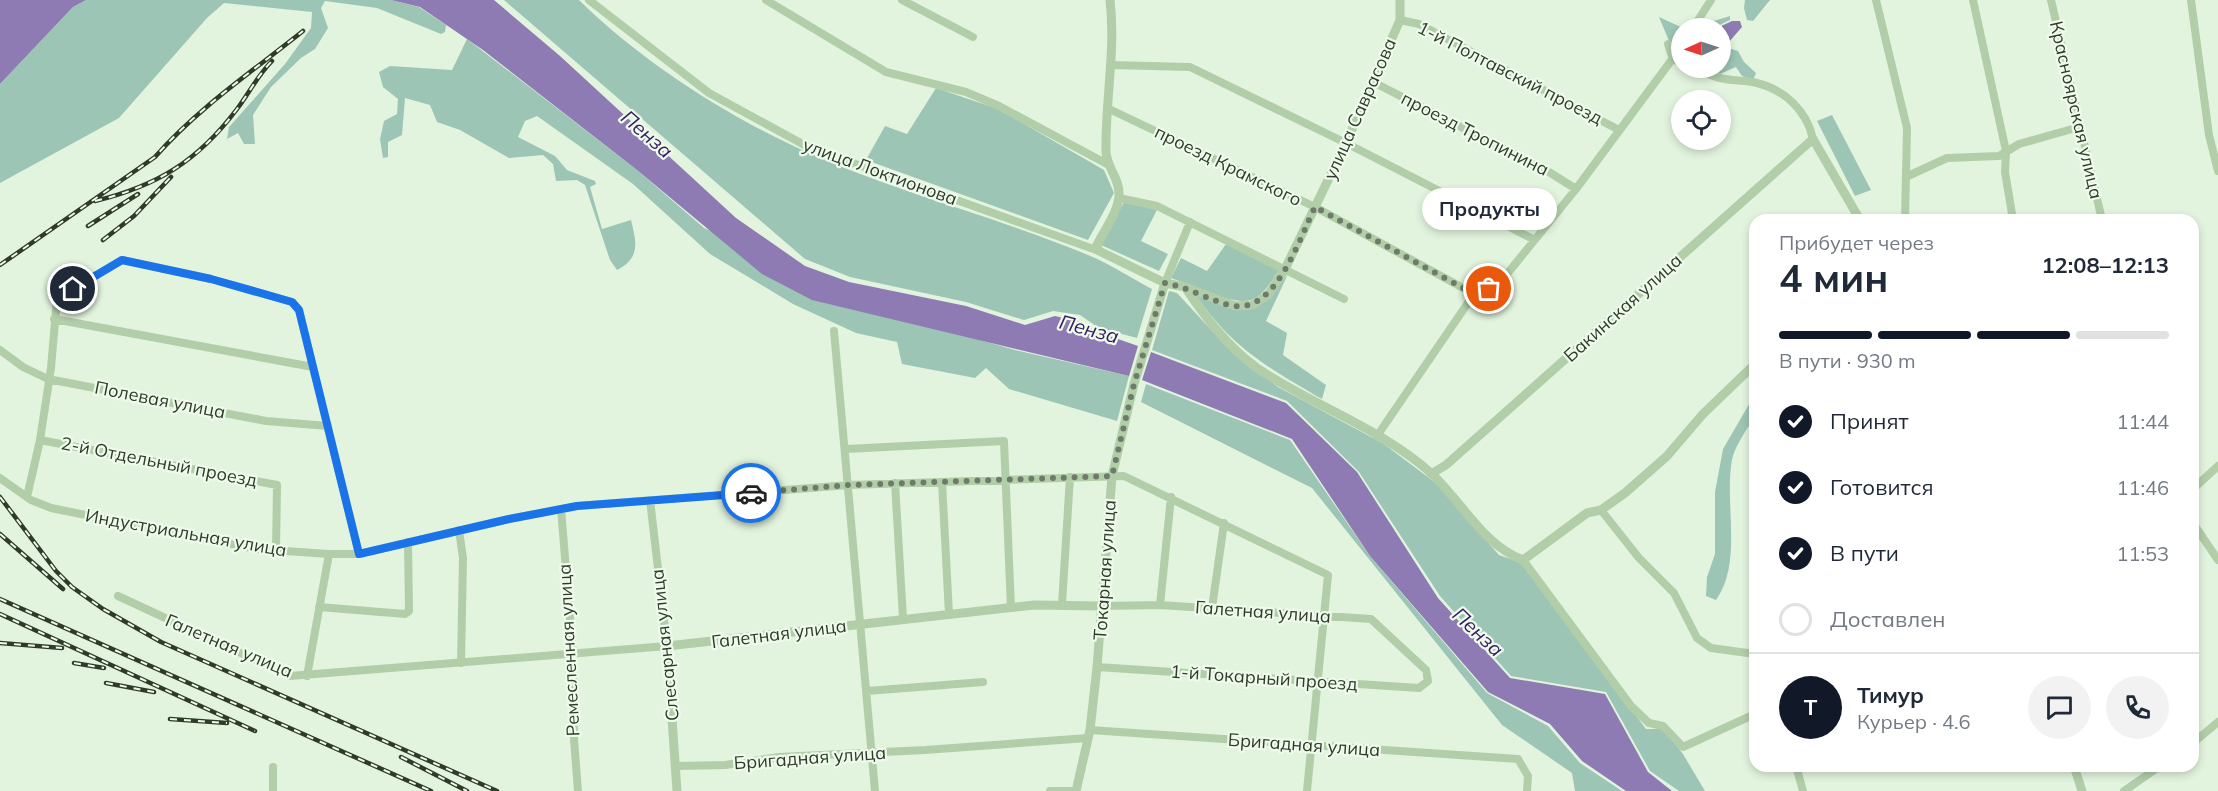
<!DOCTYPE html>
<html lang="ru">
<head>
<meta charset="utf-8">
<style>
  :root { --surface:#fff; --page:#f2f2f3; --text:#1f2937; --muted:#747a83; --line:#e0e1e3; --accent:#111827 }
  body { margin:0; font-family:Mulish,sans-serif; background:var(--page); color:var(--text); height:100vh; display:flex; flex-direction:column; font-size:22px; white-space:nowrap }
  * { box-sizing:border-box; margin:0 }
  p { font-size:20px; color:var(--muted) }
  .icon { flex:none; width:33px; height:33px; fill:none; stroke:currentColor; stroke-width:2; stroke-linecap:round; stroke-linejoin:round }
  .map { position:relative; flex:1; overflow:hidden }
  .drawer { position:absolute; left:1749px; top:214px; width:450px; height:558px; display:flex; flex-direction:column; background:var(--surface); border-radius:18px; box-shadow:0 3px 9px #0003 }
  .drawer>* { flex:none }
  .needle { width:39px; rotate:267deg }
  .tools { position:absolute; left:1671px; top:18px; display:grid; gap:12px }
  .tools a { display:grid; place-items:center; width:60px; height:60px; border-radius:50%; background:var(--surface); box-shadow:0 3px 9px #0003; font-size:30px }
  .pin { position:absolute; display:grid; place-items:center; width:51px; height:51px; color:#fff; margin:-26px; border:3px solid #fff; border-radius:50%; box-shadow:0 2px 6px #0007 }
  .courier { position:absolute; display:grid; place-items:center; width:60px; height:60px; margin:-30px; border:4px solid #1a73e8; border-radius:50%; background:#fff; color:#222; box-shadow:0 2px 8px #0007 }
  .bubble { position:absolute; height:42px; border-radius:21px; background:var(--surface); box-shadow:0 3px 9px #0003; font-size:20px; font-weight:700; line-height:42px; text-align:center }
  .summary em { font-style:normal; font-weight:700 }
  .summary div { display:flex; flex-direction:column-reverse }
  .summary { display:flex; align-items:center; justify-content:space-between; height:102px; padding:0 30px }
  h1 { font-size:39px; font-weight:700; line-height:45px }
  .bar { display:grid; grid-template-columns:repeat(4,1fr); gap:9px 6px; align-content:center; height:72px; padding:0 30px }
  .bar i { height:8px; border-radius:4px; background:var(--line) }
  .bar .active { background:var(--accent) }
  .bar p { grid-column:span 4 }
  .line { display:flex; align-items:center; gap:15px; padding:0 30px; border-top:2px solid var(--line) }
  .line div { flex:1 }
  .round { display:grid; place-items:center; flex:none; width:63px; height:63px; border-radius:32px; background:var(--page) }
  ol { padding:0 30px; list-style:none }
  li { display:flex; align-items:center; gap:18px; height:66px }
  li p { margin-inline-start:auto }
  li .icon { padding:6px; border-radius:50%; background:var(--accent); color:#fff; stroke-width:4 }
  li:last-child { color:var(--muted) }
  li i { width:33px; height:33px; border:3px solid var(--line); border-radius:50% }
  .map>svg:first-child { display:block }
  .green { fill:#9dc5b6 }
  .water { fill:#8e7bb3 }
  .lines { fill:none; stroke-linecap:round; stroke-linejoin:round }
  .minor { stroke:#b2cea9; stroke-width:8 }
  .tertiary { stroke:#b2cea9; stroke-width:9 }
  .rail-casing { stroke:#303a29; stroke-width:4.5 }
  .rail { stroke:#eefbec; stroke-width:2; stroke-dasharray:7; stroke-linecap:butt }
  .done { stroke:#6e7b68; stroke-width:6; stroke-dasharray:0 10.8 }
  .route { stroke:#1a73e8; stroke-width:8 }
  .labels { text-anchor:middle; stroke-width:4.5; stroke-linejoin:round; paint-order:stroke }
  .street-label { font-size:18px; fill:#303a29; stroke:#eefbec }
  .water-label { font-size:20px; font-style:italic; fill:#341c5f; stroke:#eefbec }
</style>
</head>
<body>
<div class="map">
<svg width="2218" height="791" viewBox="0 0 2218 791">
  <rect width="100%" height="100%" fill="#e2f4de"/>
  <path class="green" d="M86,0H391L419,7L446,25L445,32L441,34L377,8L325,1L321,8L328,28L315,49L301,58L271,87L253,115L255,144H244L238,133L227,139L229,127L285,64L311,28L312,12L224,3L207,18L119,118L0,183V84L73,7Z
    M504,0H579C642,62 728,117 809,153C899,193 997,217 1088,255C1110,264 1131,278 1152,289L1137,338L1099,328L1080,315L1053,311L1024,320L966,302L850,277L805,259Z
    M1745,0H1770L1753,21L1747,20L1744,8Z
    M1730,16V20L1713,28H1691Z
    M1659,17L1683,28L1681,58L1672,48Z
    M467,39L637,170L704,228L952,332L1015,350L1129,376L1117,421L1009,389L986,368L975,378L902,364L897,342L856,333L819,316L793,304L710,254L633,184L537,116L525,121L518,137L555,156L567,170L595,181L596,184L590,187L602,229L631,220C637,244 640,258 617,270L610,260L585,185L577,180L556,181L553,164L543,155L509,158L460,130L437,122L430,105L405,98L402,135L388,142V157L383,158L380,139L384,121L397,114L398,99L383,87L379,72L390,66L452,70Z
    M1728,48L1738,51L1744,62L1756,73L1753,80L1742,76L1736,67L1720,74L1705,68H1720L1721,55Z
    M936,88L998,109L1104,170L1114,193L1088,240L866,160L885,126L907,134Z
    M1832,115L1871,190L1855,196L1817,121Z
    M1124,202L1157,210L1141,241L1168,254L1159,271L1101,245Z
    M1226,244L1279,270C1272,280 1264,296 1251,300C1232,306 1190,284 1171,278L1181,258L1207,271Z
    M1288,274L1266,321L1287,333L1283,355L1326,385L1322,399C1267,367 1232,348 1195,294C1245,316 1252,320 1288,274Z
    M1169,291L1177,293L1228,348L1278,387L1384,444L1437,484L1499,555L1522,563L1646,729H1664L1683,754L1705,791H1679L1650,771L1606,692L1511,676L1440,596L1359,472L1287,401L1152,350Z
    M1146,384L1290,440L1370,556L1487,693L1548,726L1580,763L1622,791H1575L1572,773L1502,725L1312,488L1141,402Z
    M1755,394V427H1748C1742,437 1734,449 1732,460C1724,504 1743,562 1716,600L1706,596L1707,577L1715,554V492L1723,449Z"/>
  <path class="water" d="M0,0H86L73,7L0,84Z
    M391,0H494L560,56L736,218L805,266L849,282L966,306L1025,325L1055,316L1081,322L1098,332L1138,346L1129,376L812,300L762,274L637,170L483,50L420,7Z
    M1732,21H1740L1742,27L1721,51L1720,28H1717Z
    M1151,352L1286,403L1357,472L1438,598L1510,678L1605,694L1648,772L1672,791H1626L1582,761L1550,724L1488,692L1370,556L1292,439L1142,380Z"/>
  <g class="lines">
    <path class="minor" d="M589,0L709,93L808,147L1099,251
      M766,0L886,72L966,92L999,106L1107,164
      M902,0L973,37
      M1876,0L1907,128L1905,220
      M1973,0L2006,151L2005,172L2013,220
      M2051,0L2102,220
      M2191,0L2209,135L2218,171
      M1400,20L1419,24L1619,130
      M1693,28L1711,0
      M1668,44L1673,59
      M1673,59L1682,63
      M1110,65L1190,67L1346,143L1533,239
      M1693,68C1702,71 1711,76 1720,78C1732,81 1745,80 1757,83C1785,90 1807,111 1813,139
      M1373,82L1549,172L1576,189
      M1107,108L1315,207L1474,294
      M1908,176L1947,158L1999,156L2019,144L2079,127
      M1119,198L1157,206L1344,299
      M1165,283L1190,222
      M54,319L313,367
      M834,331L875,791
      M0,350L23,367L48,379L266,421L328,426
      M1377,436L1474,294L1489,289L1507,274L1576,189L1682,46
      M40,440L277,485L276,550
      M846,449L1004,441L1011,608
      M0,478L31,500L51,508L256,549L329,554H359L509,519L577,506L849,485L1124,476L1328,575L1307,791
      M942,482L949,614
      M895,483L903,618
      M2193,489L2218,466
      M27,497L40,440L51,368L57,299L122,260L211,279L292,302L299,310L359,554
      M561,509L573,655L574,739L578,791
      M1601,510L1639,558L1674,593L1697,638L1711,648L1755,654
      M2193,523L2218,560
      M459,530L463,558L461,663
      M1523,560L1631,706L1649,723L1663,726L1683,747L1755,714
      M118,596L290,676L667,646L650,500
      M1062,604L1070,477
      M1160,605L1171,497
      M319,607L405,614L409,611L408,542
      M1212,608L1224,523
      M1097,667L1419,688L1428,681L1426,670L1371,619L1160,605L1102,606
      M307,676L329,554
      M867,691L983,682
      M1090,730L1518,759L1528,776L1527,791
      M2193,743L2218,722
      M676,766L725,765L779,757L925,750L1088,738
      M1796,766L1803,791
      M273,791V767
      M1050,791H1076
      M2124,791L2160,766"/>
    <path class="tertiary" d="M1110,0C1116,51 1105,101 1106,152C1107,168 1120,179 1119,195C1119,210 1104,231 1097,245L1099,251L1165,283L1185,287C1205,317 1227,346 1257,368C1313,406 1381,428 1432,474C1462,502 1484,546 1523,560L1587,513L1601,510L1625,493L1667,456L1703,414L1755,364
      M1185,287L1235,306L1252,305L1268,295L1285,269L1346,143L1400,20V0
      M1431,474L1446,465L1813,139L1860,220
      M2074,766L2082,791
      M677,791L667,646L1034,605L1102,606
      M1076,791L1090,730L1097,667L1112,476L1134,384L1165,283"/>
    <g class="rail-casing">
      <path id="rail" d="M95,201C157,186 198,161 237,109C249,93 258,75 272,61
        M88,226L138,194
        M103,240L134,216L171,177
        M0,265L155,157C198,108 253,71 303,31
        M0,497L56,571L72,587L103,609L161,642L497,791
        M0,534L63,589
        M0,599L431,791
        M0,614L255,731
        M0,643L62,648
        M74,663L104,668
        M106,683L154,692
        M170,719L227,723
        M401,757L467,791"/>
    </g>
    <use href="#rail" class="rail"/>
  </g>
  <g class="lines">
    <path class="done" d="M751,493L849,485L1112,476L1134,384L1165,283C1189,287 1216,304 1235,306C1276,312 1300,237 1315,207L1474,294L1489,289"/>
    <path class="route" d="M73,289L122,260L211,279L292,302L299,310L359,554L509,519L577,506L751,493"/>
  </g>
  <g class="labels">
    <g class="street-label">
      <text transform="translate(1510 73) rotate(27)" y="6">1-й Полтавский проезд</text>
      <text transform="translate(1360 109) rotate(-66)" y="6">улица Саврасова</text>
      <text transform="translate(2076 110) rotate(77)" y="6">Красноярская улица</text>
      <text transform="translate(1475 134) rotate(27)" y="6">проезд Тропинина</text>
      <text transform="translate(1228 166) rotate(26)" y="6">проезд Крамского</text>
      <text transform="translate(880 172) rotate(20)" y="6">улица Локтионова</text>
      <text transform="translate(1623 308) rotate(-42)" y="6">Бакинская улица</text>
      <text transform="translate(160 400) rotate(11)" y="6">Полевая улица</text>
      <text transform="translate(159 462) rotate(11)" y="6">2-й Отдельный проезд</text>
      <text transform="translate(186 533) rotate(10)" y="6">Индустриальная улица</text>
      <text transform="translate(1105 570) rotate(-86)" y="6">Токарная улица</text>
      <text transform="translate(1263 612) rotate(4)" y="6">Галетная улица</text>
      <text transform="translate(779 634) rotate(-7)" y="6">Галетная улица</text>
      <text transform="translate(665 645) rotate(-96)" y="6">Слесарная улица</text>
      <text transform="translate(229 646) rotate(23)" y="6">Галетная улица</text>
      <text transform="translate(569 650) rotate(-93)" y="6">Ремесленная улица</text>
      <text transform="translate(1264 678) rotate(4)" y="6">1-й Токарный проезд</text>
      <text transform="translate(1304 745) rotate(4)" y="6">Бригадная улица</text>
      <text transform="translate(810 758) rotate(-4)" y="6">Бригадная улица</text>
    </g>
    <g class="water-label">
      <text transform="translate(647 134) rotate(41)" y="7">Пенза</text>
      <text transform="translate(1089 329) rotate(15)" y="7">Пенза</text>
      <text transform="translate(1478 632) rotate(43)" y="7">Пенза</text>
    </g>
  </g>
</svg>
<div class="tools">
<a><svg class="needle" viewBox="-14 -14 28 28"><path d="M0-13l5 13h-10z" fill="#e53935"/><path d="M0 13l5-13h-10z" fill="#747a83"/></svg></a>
<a><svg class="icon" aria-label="locate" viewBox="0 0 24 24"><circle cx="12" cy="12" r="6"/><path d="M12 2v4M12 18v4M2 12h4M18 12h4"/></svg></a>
</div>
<div class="pin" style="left:1489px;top:289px;background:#ea580c"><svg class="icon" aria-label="bag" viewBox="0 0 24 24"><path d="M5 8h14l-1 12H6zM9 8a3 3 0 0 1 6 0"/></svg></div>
<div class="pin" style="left:73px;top:289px;background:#1f2937"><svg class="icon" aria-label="home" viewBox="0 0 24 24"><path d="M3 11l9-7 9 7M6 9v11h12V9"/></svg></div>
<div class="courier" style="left:751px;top:493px"><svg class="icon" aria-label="car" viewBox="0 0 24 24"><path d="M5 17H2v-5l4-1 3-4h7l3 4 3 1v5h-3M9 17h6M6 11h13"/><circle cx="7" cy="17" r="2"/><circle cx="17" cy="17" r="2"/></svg></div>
<div class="bubble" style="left:1422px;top:188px;width:135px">Продукты</div>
<section class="drawer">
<div class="summary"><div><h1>4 мин</h1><p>Прибудет через</p></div><em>12:08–12:13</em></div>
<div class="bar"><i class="active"></i><i class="active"></i><i class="active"></i><i></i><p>В пути · 930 m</p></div>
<ol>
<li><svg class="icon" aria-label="check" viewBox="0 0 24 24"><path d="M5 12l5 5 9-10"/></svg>Принят<p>11:44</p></li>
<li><svg class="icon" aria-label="check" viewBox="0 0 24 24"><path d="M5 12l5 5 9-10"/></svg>Готовится<p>11:46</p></li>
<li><svg class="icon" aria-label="check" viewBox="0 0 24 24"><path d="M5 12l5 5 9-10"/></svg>В пути<p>11:53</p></li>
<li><i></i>Доставлен</li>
</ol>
<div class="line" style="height:108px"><b class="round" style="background:var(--accent);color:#fff">Т</b><div><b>Тимур</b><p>Курьер · 4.6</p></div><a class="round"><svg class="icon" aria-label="chat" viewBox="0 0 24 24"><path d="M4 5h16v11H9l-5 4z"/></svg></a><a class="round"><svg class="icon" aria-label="phone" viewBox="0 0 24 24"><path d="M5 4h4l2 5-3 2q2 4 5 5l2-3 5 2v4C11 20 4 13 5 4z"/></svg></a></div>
</section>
</div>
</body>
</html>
